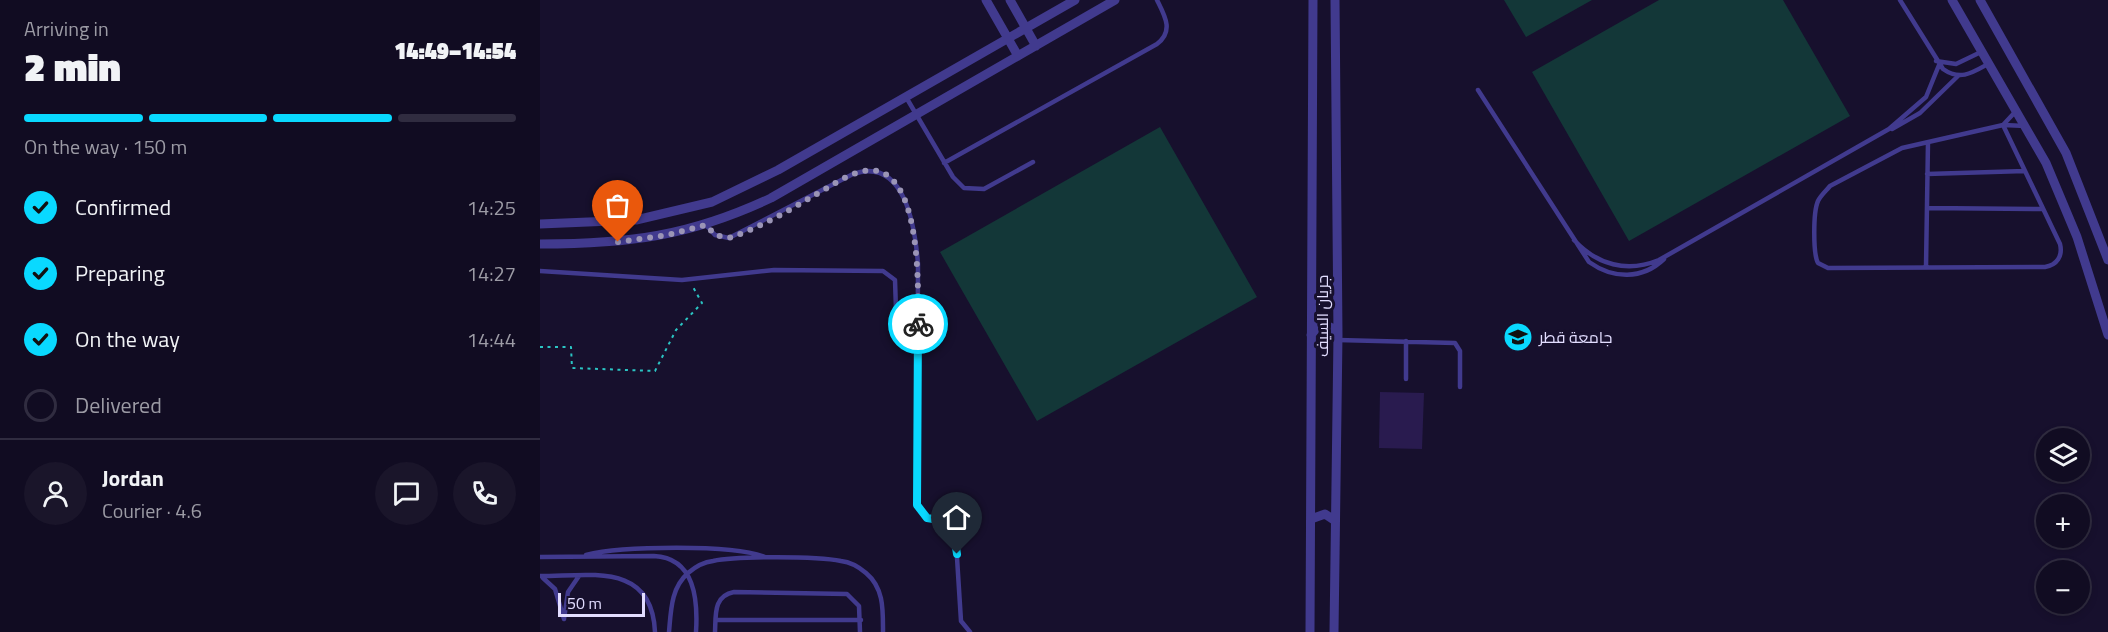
<!DOCTYPE html>
<html lang="en">
<head>
<meta charset="utf-8">
<style>
  :root { --surface:#110c22; --page:#1a152a; --text:#f1f3f6; --muted:#9c9ba5; --line:#302c40; --accent:#09d9ff }
  body { margin:0; font-family:"Titillium Web",Cairo,sans-serif; background:var(--page); color:var(--text); height:100vh; display:flex; flex-direction:column; font-size:22px; white-space:nowrap }
  * { box-sizing:border-box; margin:0 }
  p { font-size:20px; color:var(--muted) }
  .icon { flex:none; width:33px; height:33px; fill:none; stroke:currentColor; stroke-width:2; stroke-linecap:round; stroke-linejoin:round }
  .map { position:relative; flex:1; overflow:hidden }
  .panel { display:flex; flex-direction:column; background:var(--surface); width:540px }
  .panel>* { flex:none }
  .fabs { position:absolute; left:1496px; top:428px; display:grid; gap:12px }
  .fabs a { display:grid; place-items:center; width:54px; height:54px; border-radius:50%; background:var(--surface); box-shadow:0 3px 9px #0003,0 0 0 2px var(--line); font-size:30px }
  .scale { position:absolute; left:18px; bottom:15px; width:87px; box-sizing:border-box; padding-left:6px; border:3px solid #e2ddff; border-top:0; font-size:16px; line-height:21px; white-space:nowrap; color:#e2ddff; -webkit-text-stroke:4px #17102d; paint-order:stroke }
  .pin { position:absolute; display:grid; place-items:center; width:51px; height:51px; color:#fff; margin:-62px -26px; border-radius:50% 50% 50% 0; rotate:-45deg; box-shadow:0 0 6px #0007 }
  .pin .icon { rotate:45deg }
  .courier { position:absolute; display:grid; place-items:center; width:60px; height:60px; margin:-30px; border:4px solid #09d9ff; border-radius:50%; background:#fff; color:#222; box-shadow:0 2px 8px #0007 }
  .head em { font-style:normal; font-weight:800 }
  .head div { display:flex; flex-direction:column-reverse }
  .head { display:flex; align-items:center; justify-content:space-between; height:102px; padding:0 24px }
  h1 { font-size:39px; font-weight:800; line-height:45px }
  .bar { display:grid; grid-template-columns:repeat(4,1fr); gap:9px 6px; align-content:center; height:72px; padding:0 24px }
  .bar i { height:8px; border-radius:4px; background:var(--line) }
  .bar .current { background:var(--accent) }
  .bar p { grid-column:span 4 }
  .line { display:flex; align-items:center; gap:15px; padding:0 24px; border-top:2px solid var(--line) }
  .line div { flex:1 }
  .round { display:grid; place-items:center; flex:none; width:63px; height:63px; border-radius:32px; background:var(--page) }
  ol { padding:0 24px; list-style:none }
  li { display:flex; align-items:center; gap:18px; height:66px }
  li p { margin-inline-start:auto }
  li .icon { padding:6px; border-radius:50%; background:var(--accent); color:#111; stroke-width:4 }
  li:last-child { color:var(--muted) }
  li i { width:33px; height:33px; border:3px solid var(--line); border-radius:50% }
  main { display:flex; flex:1; min-height:0 }
  .map>svg:first-child { display:block }
  .green { fill:#133738 }
  .building { fill:#291b4f }
  .lines { fill:none; stroke-linecap:round; stroke-linejoin:round }
  .path { stroke:#2bc4c3; stroke-width:2; stroke-dasharray:3 4.5; stroke-linecap:butt }
  .lane { stroke:#413a8e; stroke-width:4.5 }
  .street { stroke:#413a8e; stroke-width:9 }
  .done { stroke:#9b95b6; stroke-width:6; stroke-dasharray:0 10.8 }
  .route { stroke:#09d9ff; stroke-width:8 }
  .labels { text-anchor:middle; stroke-width:6; stroke-linejoin:round; paint-order:stroke }
  .street-label { font-size:16px; fill:#e2ddff; stroke:#17102d }
  .poi-label { font-size:16px; fill:#e2ddff; stroke:#17102d; text-anchor:start }
</style>
</head>
<body>
<main>
<section class="panel">
<div class="head"><div><h1>2 min</h1><p>Arriving in</p></div><em>14:49–14:54</em></div>
<div class="bar"><i class="current"></i><i class="current"></i><i class="current"></i><i></i><p>On the way · 150 m</p></div>
<ol>
<li><svg class="icon" aria-label="check" viewBox="0 0 24 24"><path d="M5 12l5 5 9-10"/></svg>Confirmed<p>14:25</p></li>
<li><svg class="icon" aria-label="check" viewBox="0 0 24 24"><path d="M5 12l5 5 9-10"/></svg>Preparing<p>14:27</p></li>
<li><svg class="icon" aria-label="check" viewBox="0 0 24 24"><path d="M5 12l5 5 9-10"/></svg>On the way<p>14:44</p></li>
<li><i></i>Delivered</li>
</ol>
<div class="line" style="height:108px"><a class="round"><svg class="icon" aria-label="person" viewBox="0 0 24 24"><circle cx="12" cy="8" r="4"/><path d="M4 21q1-7 8-7t8 7"/></svg></a><div><b>Jordan</b><p>Courier · 4.6</p></div><a class="round"><svg class="icon" aria-label="chat" viewBox="0 0 24 24"><path d="M4 5h16v11H9l-5 4z"/></svg></a><a class="round"><svg class="icon" aria-label="phone" viewBox="0 0 24 24"><path d="M5 4h4l2 5-3 2q2 4 5 5l2-3 5 2v4C11 20 4 13 5 4z"/></svg></a></div>
</section>
<div class="map">
<svg width="1568" height="632" viewBox="0 0 1568 632">
  <rect width="100%" height="100%" fill="#17102d"/>
  <path class="green" d="M964,0H1052L986,37Z
    M1119,0H1243L1310,116L1089,241L992,72Z
    M620,127L717,297L497,421L400,252Z"/>
  <path class="building" d="M840,392L884,393L882,449L839,448Z"/>
  <g class="lines">
    <path class="path" d="M0,347H31L32,368L115,371L136,330L162,303L153,287"/>
    <path class="lane" d="M1360,0L1403,69C1420,81 1432,73 1448,64
      M1396,61L1416,64L1441,52
      M938,90L1049,262C1073,279 1102,280 1124,259
      M366,97L413,177L424,188L444,189L493,162
      M1476,111L1463,125L1486,126
      M1463,125L1520,244C1523,256 1517,265 1505,267L1288,268L1278,263C1273,254 1273,212 1278,201C1281,195 1286,191 1290,186L1362,148Z
      M1352,129L1380,113L1418,76
      M404,163L617,44C634,31 625,16 617,0
      M1387,174L1485,171
      M1387,208L1503,209
      M166,225L175,235L189,238L313,174C365,156 375,227 378,264L377,505L387,518L406,520L415,526L421,621L430,632
      M1034,240C1057,265 1087,273 1119,260L1349,129L1386,97L1399,65
      M1386,267L1388,142
      M0,271L142,280L234,270L343,271L355,280L356,310
      M798,340L915,343L920,351V387
      M866,379V341
      M46,555C81,546 193,544 225,557
      M0,557L114,556C155,558 158,600 156,632
      M0,576C51,576 112,562 115,632
      M3,578L15,589L24,619
      M24,619L28,592L39,576
      M176,620H321
      M129,632C131,610 131,588 148,573C155,567 164,562 173,561C196,556 277,556 301,561C310,562 319,567 326,573C344,588 343,610 343,632
      M175,632C176,615 173,596 194,592L307,594L319,606L320,632"/>
    <path class="street" d="M446,0L478,56
      M470,0L496,46
      M1412,0L1506,163L1537,237L1568,335
      M1440,0L1526,153L1568,260
      M0,224L96,220L172,202L238,170L535,0
      M0,244C89,244 150,236 231,198L575,0
      M771,335C780,322 789,322 798,335
      M771,519L785,514L794,520
      M770,632L773,0
      M794,632L798,335L795,0"/>
  </g>
  <g class="lines">
    <path class="done" d="M78,242L128,235L166,225L175,235L189,238C219,228 248,211 275,195C290,187 304,176 320,172C383,154 378,290 378,324"/>
    <path class="route" d="M378,324L377,505L387,518L412,522L417,554"/>
  </g>
  <defs>
    <g id="university-disc" transform="scale(1.5)"><circle r="9.5" fill="#09d9ff" stroke="#17102d"/><path d="M0-5L7-2L0 1L-7-2ZM-4 1L0 2.5L4 1V4Q0 6-4 4Z" fill="#111"/></g>
  </defs>
  <g fill-rule="evenodd">
    <use href="#university-disc" x="978" y="337"/>
  </g>
  <g class="labels">
    <g class="street-label">
      <text transform="translate(782 316) rotate(-90)" y="6">جريان السيف</text>
    </g>
    <g class="poi-label">
      <text x="999" y="343">جامعة قطر</text>
    </g>
  </g>
</svg>
<div class="fabs">
<a><svg class="icon" aria-label="layers" viewBox="0 0 24 24"><path d="M12 4l9 5-9 5-9-5zM3 14l9 5 9-5"/></svg></a>
<a>+</a>
<a>−</a>
</div>
<div class="scale">50 m</div>
<div class="pin" style="left:78px;top:242px;background:#ea580c"><svg class="icon" aria-label="bag" viewBox="0 0 24 24"><path d="M5 8h14l-1 12H6zM9 8a3 3 0 0 1 6 0"/></svg></div>
<div class="pin" style="left:417px;top:554px;background:#1f2937"><svg class="icon" aria-label="home" viewBox="0 0 24 24"><path d="M3 11l9-7 9 7M6 9v11h12V9"/></svg></div>
<div class="courier" style="left:378px;top:324px"><svg class="icon" aria-label="bike" viewBox="0 0 24 24"><circle cx="6" cy="16" r="4"/><circle cx="18" cy="16" r="4"/><path d="M6 16l4-8h5l3 8M10 8l3 8H6M13 5h3"/></svg></div>
</div>
</main>
</body>
</html>
